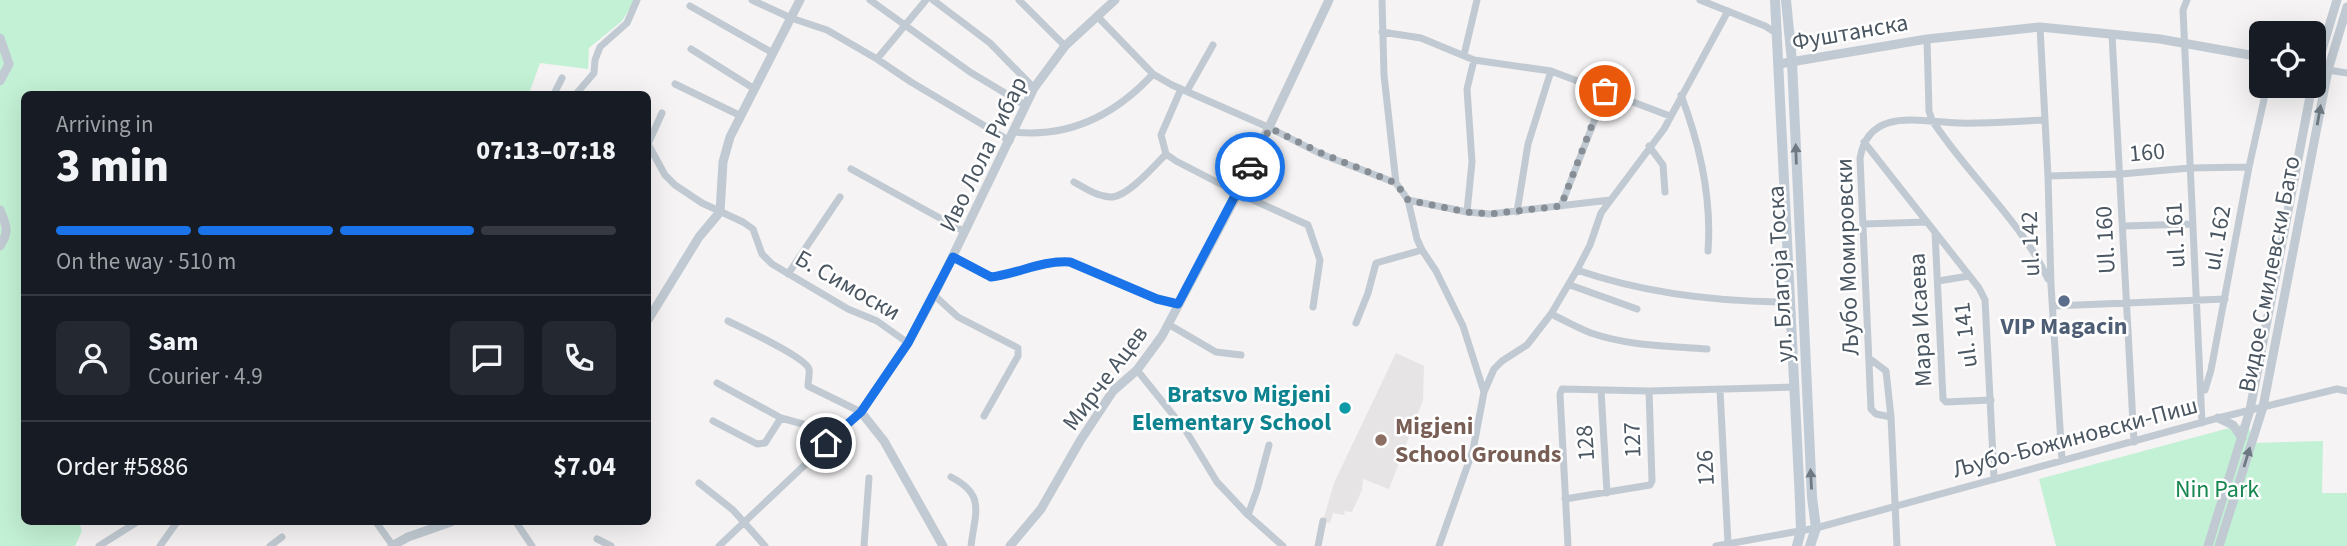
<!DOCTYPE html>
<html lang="en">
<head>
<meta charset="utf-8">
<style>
  :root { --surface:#171b24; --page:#242831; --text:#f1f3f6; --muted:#9ea1a6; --line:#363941; --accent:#1a73e8 }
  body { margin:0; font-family:"Source Sans 3",sans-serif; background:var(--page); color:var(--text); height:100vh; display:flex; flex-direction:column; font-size:26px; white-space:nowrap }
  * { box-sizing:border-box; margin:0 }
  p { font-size:23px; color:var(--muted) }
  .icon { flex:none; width:38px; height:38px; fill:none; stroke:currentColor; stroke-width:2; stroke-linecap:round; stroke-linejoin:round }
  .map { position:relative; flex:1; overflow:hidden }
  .drawer { position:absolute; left:21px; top:91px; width:630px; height:434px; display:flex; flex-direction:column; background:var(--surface); border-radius:10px; box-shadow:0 7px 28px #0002 }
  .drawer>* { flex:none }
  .buttons { position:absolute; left:2249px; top:21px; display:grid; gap:14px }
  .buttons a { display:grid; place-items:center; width:77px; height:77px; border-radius:10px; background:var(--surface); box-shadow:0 7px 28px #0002; font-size:35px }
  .pin { position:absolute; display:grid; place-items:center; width:60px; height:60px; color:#fff; margin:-30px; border:4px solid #fff; border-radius:50%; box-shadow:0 2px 7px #0007 }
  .courier { position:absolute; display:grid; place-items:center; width:70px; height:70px; margin:-35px; border:5px solid #1a73e8; border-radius:50%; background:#fff; color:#222; box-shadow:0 2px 9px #0007 }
  .overview em { font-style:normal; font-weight:800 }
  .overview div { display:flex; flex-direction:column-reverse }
  .overview { display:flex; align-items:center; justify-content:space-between; height:119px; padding:0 35px }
  h1 { font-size:46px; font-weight:800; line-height:52px }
  .bar { display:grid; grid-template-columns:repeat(4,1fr); gap:10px 7px; align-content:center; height:84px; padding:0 35px }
  .bar i { height:9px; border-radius:5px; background:var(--line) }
  .bar .current { background:var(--accent) }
  .bar p { grid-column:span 4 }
  .line { display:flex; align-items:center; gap:18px; padding:0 35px; border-top:2px solid var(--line) }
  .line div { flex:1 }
  .round { display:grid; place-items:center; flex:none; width:74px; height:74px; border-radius:10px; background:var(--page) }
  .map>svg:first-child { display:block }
  .education { fill:#e6e4e5 }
  .green { fill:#c3f1d5 }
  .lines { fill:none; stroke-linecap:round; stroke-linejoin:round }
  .minor { stroke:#c1cad2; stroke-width:7 }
  .tertiary { stroke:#c1cad2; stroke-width:9 }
  .secondary { stroke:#c1cbd6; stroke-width:10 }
  .oneway { fill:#6e7983 }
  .oneway2 { fill:#6e7984 }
  .done { stroke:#868d94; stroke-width:7; stroke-dasharray:0 12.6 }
  .route { stroke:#1a73e8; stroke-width:9 }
  .service-dot { fill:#5c6f8a; stroke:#fff; stroke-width:2.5 }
  .culture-dot { fill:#0f9aa8; stroke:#fff; stroke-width:2.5 }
  .education-dot { fill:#8d6e63; stroke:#fff; stroke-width:2.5 }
  .labels { text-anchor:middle; stroke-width:5; stroke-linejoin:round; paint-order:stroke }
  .street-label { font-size:24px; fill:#4a5661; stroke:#fff }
  .service-label { font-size:24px; font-weight:bold; fill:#4e5e75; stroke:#fff }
  .culture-label { font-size:24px; font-weight:bold; fill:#0d838f; stroke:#fff; text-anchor:end }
  .education-label { font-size:24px; font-weight:bold; fill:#785e54; stroke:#fff; text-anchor:start }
  .park-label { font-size:24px; fill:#17864f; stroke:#fff }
</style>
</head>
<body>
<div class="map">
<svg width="2347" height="546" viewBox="0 0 2347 546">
  <rect width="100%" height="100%" fill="#f5f3f3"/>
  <path class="education" d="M1396,353L1424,366L1423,400L1389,489L1363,479L1362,490L1352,512L1345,511L1344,515L1333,513L1330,523L1323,521L1334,483Z"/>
  <path class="green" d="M0,0H635L622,21L589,48L588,69L540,63L529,94H24V522H79L82,531L75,546H0Z
    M2248,423L2253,443L2323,441L2322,493H2347V546H2056L2039,479Z"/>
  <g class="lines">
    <path class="minor" d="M752,0L791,18L827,30L877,59L911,82L1010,141
      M870,0L970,72L1025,105
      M933,0L990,43L1034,88
      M1019,0L1065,46
      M1382,0L1384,75L1396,183L1408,200L1417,239L1422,250L1436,271L1463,326L1484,392
      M1700,0L1765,26L1778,34
      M2187,0L2183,10L2202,423
      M690,6L773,53
      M1097,16L1153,74L1172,85L1270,128L1321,154L1396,183
      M2040,27L2048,176L2051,285L2062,460
      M1382,32L1421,38L1474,60L1551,71L1670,116
      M2112,35L2134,442
      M1927,39L1929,111L1932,120C1966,173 2022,222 2048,279
      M691,49L753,88
      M1464,55L1477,0
      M877,59L926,0
      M2328,70L2347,73
      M675,84L739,115
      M1181,89L1161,135L1166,154L1176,161L1238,193L1308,225L1320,260L1313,307
      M1187,91L1213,45
      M554,94L562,78
      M576,94L594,73L595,60L600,47L627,23L637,0
      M1681,95C1700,145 1712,197 1708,251
      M662,113L648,144L665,175L675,185L702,203L743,222L753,229L762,254L772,264L848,309L877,321L908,343
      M1014,132C1070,138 1116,114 1153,74
      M1864,142L1979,288L1985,300L1994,478
      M1649,146L1663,165L1665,192
      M851,169L965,232
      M2048,176L2121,174L2190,168L2249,167
      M1074,182C1086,189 1097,196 1110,197C1127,198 1155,165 1166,154
      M1408,200L1467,212L1490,214L1610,200
      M1561,206L1606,91
      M1467,212L1472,162L1467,89L1474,60
      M1517,212L1528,144L1551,71
      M1863,224L1927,222
      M2124,226L2193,224
      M1935,232L1943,399L1946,402L1991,400
      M953,257L991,277L1057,261L1070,263L1157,298L1178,304
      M1577,270C1646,294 1718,302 1791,302
      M788,274L840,197
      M1938,281L1969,276
      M1570,285L1637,309
      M934,295L958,317L1018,348V356L984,416
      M2053,306L2225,299
      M1551,314C1564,320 1578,328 1591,333C1628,346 1669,346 1707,349
      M1356,323L1368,293L1376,263L1422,250
      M1168,324L1216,352L1241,355
      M1869,358L1886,371L1891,417
      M1137,370L1186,431L1217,482L1248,515L1283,546
      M717,383L781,418L803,424L826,443
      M1601,390L1607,493
      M1720,390L1728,544
      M2205,390L2211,370L2249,167L2267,86
      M713,421L757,444L765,443L781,418
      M951,477C986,495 975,512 971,546
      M699,483L733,510L765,546
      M1565,499L1650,485L1652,481L1649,391
      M1248,515L1257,490L1269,445
      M376,522L393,546
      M516,522L532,546
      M597,539L611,546
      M99,546L137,522
      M160,546L177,522
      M270,546L282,537
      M719,546L861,412L808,386C808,381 810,374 809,369C805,357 742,328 728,321
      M864,546L869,478
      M1318,546L1323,521
      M1439,546L1473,450L1484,392L1494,369L1502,361L1527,345L1551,314L1577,270L1590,245L1601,213L1664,129L1728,11
      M1568,546L1560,394L1562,389L1649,391L1795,387
      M1716,546L1816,528L2218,418L2337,389L2347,391
      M1897,546L1891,417L1876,414L1871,409L1860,158C1869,106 1921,122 1958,123C1987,124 2016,121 2045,120"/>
    <path class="tertiary" d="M0,38L9,64L0,81
      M1779,64L1927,39L2040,27L2160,39L2261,57
      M2314,76L2337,0
      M0,210C6,225 10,231 0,246
      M648,320L699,237L720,212L723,162L730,137L800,0
      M2218,418L2233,425L2242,438
      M392,546L408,537L451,522
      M943,546L884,441L861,412L908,343L934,295L1034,88L1065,46L1115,0
      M1010,546L1041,509L1080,441L1113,391L1137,370L1162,336L1238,193L1329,0
      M2208,546L2250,410L2312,86
      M2219,546L2263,407L2328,70L2347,7"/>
    <path class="secondary" d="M1775,0L1800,501L1801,530L1797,546
      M1786,0L1792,62L1812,497L1816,528L1810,546"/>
  </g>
  <defs><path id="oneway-solid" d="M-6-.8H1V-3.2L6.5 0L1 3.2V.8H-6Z" transform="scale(1.75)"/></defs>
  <g class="oneway">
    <use href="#oneway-solid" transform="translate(2319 115) rotate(-80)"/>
    <use href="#oneway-solid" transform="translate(2247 457) rotate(-73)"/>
  </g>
  <g class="oneway2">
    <use href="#oneway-solid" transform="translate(1796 154) rotate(-92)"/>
    <use href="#oneway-solid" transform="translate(1811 479) rotate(-93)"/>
  </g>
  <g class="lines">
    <path class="done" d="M1250,167L1270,128L1321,153L1396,183L1408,200L1467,212L1490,214L1561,206L1605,91"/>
    <path class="route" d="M826,443L861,412L908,343L953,257L991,277C1018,274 1041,260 1070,262L1157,299L1178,304L1250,167"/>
  </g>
  <circle class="service-dot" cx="2064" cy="301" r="7"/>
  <circle class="culture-dot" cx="1345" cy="408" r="7"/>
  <circle class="education-dot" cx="1381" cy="440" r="7"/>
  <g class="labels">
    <g class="street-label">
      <text transform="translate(1850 32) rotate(-10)" y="8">Фуштанска</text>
      <text transform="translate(2147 152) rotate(-5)" y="8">160</text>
      <text transform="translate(983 154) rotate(-64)" y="8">Иво Лола Рибар</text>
      <text transform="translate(2175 235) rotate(-93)" y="8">ul. 161</text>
      <text transform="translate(2217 238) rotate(-80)" y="8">ul. 162</text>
      <text transform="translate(2105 240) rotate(-93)" y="8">Ul. 160</text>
      <text transform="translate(2030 244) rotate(-92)" y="8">ul. 142</text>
      <text transform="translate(1847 257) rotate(-92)" y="8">Љубо Момировски</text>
      <text transform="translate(1780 274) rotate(-93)" y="8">ул. Благоја Тоска</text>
      <text transform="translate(2269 274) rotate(-79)" y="8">Видое Смилевски Бато</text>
      <text transform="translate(848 285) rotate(30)" y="8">Б. Симоски</text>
      <text transform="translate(1920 320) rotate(-93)" y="8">Мара Исаева</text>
      <text transform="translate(1965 335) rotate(-97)" y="8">ul. 141</text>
      <text transform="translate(1105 378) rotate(-53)" y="8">Мирче Ацев</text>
      <text transform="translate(2075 437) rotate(-15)" y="8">Љубо-Божиновски-Пиш</text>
      <text transform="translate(1632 440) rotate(-92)" y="8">127</text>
      <text transform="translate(1585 443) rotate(-94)" y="8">128</text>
      <text transform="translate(1705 468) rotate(-93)" y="8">126</text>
    </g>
    <g class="service-label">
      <text x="2064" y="334">VIP Magacin</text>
    </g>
    <g class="culture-label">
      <text x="1331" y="402">Bratsvo Migjeni<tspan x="1331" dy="28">Elementary School</tspan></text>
    </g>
    <g class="education-label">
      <text x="1395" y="434">Migjeni<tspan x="1395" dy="28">School Grounds</tspan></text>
    </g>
    <g class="park-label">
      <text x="2217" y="497">Nin Park</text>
    </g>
  </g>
</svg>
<div class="buttons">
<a><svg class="icon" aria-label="locate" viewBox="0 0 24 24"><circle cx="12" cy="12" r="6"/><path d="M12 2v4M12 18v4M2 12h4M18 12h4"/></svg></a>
</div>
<div class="pin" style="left:1605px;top:91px;background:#ea580c"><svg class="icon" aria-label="bag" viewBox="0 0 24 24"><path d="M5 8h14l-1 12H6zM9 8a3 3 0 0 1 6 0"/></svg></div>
<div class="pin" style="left:826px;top:443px;background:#1f2937"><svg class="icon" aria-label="home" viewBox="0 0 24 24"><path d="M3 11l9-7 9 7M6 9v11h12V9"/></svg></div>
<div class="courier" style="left:1250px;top:167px"><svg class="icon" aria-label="car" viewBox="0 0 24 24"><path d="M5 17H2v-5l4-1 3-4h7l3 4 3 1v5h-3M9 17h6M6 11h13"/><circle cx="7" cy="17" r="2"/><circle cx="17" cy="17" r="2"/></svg></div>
<section class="drawer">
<div class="overview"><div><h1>3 min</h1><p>Arriving in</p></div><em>07:13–07:18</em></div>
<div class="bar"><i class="current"></i><i class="current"></i><i class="current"></i><i></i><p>On the way · 510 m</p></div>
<div class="line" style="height:126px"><a class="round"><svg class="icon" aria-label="person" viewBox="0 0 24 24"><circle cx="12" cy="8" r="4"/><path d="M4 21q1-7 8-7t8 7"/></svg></a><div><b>Sam</b><p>Courier · 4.9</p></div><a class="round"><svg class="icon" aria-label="chat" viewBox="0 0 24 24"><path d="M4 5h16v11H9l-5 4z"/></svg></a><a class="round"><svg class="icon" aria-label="phone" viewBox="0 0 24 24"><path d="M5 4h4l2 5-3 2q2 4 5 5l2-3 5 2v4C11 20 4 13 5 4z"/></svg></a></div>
<div class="line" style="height:91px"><div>Order #5886</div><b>$7.04</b></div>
</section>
</div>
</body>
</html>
